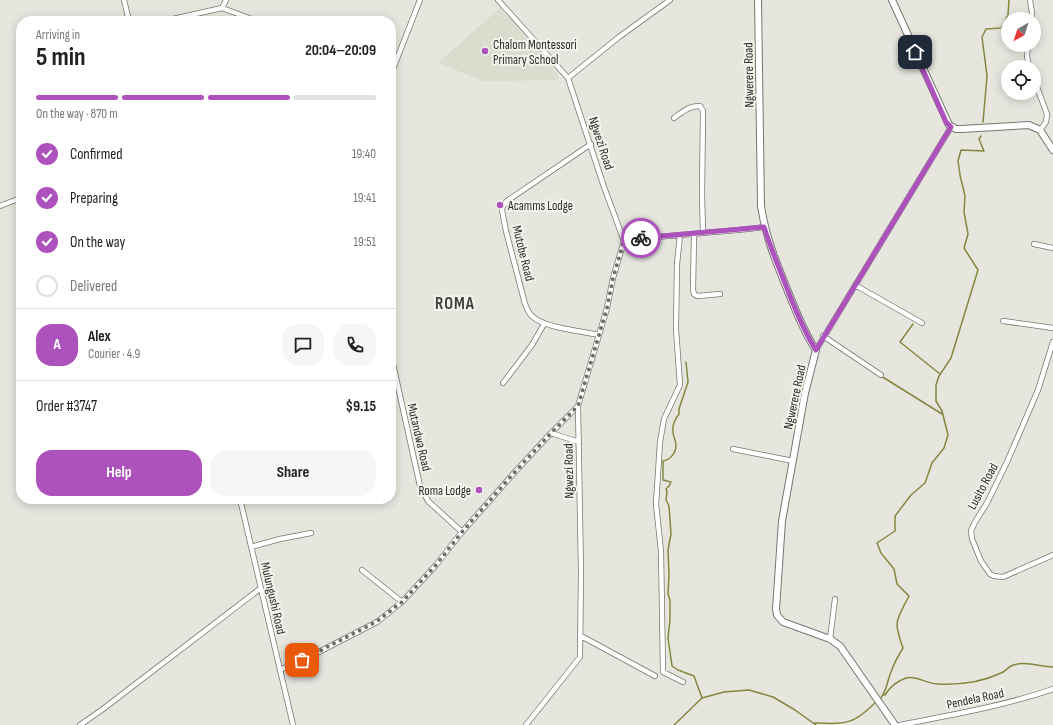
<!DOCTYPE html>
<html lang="en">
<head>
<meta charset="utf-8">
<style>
  :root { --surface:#fff; --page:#f6f6f6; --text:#222; --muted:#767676; --line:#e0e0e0; --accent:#ad51bc }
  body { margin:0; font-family:"Sofia Sans Condensed",sans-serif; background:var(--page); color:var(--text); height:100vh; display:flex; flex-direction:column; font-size:15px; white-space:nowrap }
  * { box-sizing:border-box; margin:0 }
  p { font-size:13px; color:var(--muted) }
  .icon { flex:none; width:22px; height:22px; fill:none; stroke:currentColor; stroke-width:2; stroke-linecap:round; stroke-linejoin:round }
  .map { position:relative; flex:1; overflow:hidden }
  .panel { position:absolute; left:16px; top:16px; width:380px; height:488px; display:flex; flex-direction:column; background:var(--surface); border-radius:16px; box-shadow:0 2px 10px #0003 }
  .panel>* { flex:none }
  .needle { width:26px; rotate:219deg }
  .fabs { position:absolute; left:1001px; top:12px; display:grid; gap:8px }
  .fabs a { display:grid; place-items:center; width:40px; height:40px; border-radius:50%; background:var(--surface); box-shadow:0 2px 10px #0003; font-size:20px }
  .pin { position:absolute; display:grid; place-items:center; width:34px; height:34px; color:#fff; margin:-17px; border-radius:8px; box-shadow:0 2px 6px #0006 }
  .courier { position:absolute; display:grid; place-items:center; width:40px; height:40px; margin:-20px; border:3px solid #ad51bc; border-radius:50%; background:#fff; color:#222; box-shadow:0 1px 5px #0007 }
  .overview em { font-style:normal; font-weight:700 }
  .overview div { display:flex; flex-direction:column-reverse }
  .overview { display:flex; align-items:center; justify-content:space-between; height:68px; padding:0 20px }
  h1 { font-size:26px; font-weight:700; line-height:30px }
  .bar { display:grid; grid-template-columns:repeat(4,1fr); gap:6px 4px; align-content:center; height:48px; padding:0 20px }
  .bar i { height:5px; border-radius:3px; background:var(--line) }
  .bar .current { background:var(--accent) }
  .bar p { grid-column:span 4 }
  .line { display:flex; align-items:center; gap:10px; padding:0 20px; border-top:1px solid var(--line) }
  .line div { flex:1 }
  .round { display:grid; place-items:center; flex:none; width:42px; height:42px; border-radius:16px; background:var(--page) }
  ol { padding:0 20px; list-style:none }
  li { display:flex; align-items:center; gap:12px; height:44px }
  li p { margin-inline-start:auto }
  li .icon { padding:4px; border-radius:50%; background:var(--accent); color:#fff; stroke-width:4 }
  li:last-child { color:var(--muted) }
  li i { width:22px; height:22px; border:2px solid var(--line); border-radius:50% }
  .primary-button { display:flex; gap:8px; margin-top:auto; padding:8px 20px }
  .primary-button a { flex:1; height:46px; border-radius:16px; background:var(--accent); color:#fff; font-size:16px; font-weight:700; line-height:46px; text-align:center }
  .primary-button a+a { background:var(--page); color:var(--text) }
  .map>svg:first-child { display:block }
  .built { fill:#dadcce }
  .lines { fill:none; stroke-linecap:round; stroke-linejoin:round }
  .stream { stroke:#848840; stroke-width:1.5 }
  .street-casing { stroke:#767770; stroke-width:6 }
  .secondary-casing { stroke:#767770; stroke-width:8 }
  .street { stroke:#fff; stroke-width:4.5 }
  .secondary { stroke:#fff; stroke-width:6 }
  .done { stroke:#6e6e6a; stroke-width:4; stroke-dasharray:0 7.2 }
  .route { stroke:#ad51bc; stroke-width:5 }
  .poi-dot { fill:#ad51bc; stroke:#f3f4ec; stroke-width:1.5 }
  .labels { text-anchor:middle; stroke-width:4; stroke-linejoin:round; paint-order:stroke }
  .poi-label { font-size:13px; fill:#2d2d2b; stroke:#f3f4ec; text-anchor:start }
  .street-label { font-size:13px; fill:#2d2d2b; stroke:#f3f4ec }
  .district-label { font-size:17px; font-weight:bold; letter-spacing:1px; fill:#42423c; stroke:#f3f4ec }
</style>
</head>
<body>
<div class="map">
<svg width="1053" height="725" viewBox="0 0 1053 725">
  <rect width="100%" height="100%" fill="#e6e6df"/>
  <path class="built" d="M500,8L558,74V80L483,81L438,63Z"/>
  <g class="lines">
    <path class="stream" d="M983,122L987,76L982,37L986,29L1001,28L1008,15L1009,0
      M913,324L900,342L940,374
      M686,362L688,382L679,409V414C675,419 672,425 673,432C673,436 676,441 676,445C676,453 670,460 663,461V480L671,482L669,486L666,489L667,492L666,500L669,506L671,534L668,550L669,575L668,594L670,600V620L668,638L672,666L678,670L694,676L702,698
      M881,376L942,414
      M883,695H885C890,687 897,681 906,678C916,675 927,684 938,684C959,685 982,682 1001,673C1005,672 1007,668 1011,666C1023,660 1040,667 1053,667
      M880,699C887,691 887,681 891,672C894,663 898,656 903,648C893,621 896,621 909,596L897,584L894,569L881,553L877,543L895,531V516L911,495L925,483L932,463L944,448L948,435L942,411L936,401V385L939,376L951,358L978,270L964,248L968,234L964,212L965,196L960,175L958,161L961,150L984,151L979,139L981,136
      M814,723C847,724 853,725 877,701
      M674,725L702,698L724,692L749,690L773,697L795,710L816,725"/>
    <g class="street-casing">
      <path id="street" d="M124,0L129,21
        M498,0L568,78L604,187L624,241L613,278L607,308L578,406L581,572L580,657L526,725
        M1030,0L1032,13V19
        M222,8L226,0
        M164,21L222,8L257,21
        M1028,45L1027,56L1029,67
        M391,74L420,0
        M568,78L619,37L670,0
        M1034,79L1047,114L1046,122L1040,130
        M674,118C681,113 690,105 700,106L703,111L702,195L703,233
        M591,144L507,201L503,206L502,210L506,231L525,304C527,309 529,314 533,317C546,328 581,331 599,335
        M0,206L21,198
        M694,234L693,290L694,294L697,296L720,294
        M680,235L677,264L676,329L680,385L664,419L660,442L656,504L661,551L663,672L683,682
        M624,241C671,234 718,233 764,227
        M1034,244L1053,248
        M855,285L922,323
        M1003,321L1053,328
        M823,336L881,375
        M1053,342L1038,390L1007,462L987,503L975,522L971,531L972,539L981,561L990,574L994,576L1003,577L1053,555
        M816,350L951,127
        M391,355L420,486L428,501L462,532
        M503,383L532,345L544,324
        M551,433L579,442
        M733,449L793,461
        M240,499L293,725
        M251,547L280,539L311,533
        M362,570L402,602
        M581,636L655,676
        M830,639L835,599
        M280,670L313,655L377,622L402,602L436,565L462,532L514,473L551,433L578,406
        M80,725L103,709L261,588
        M900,725C951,715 1004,706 1053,689"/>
    </g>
    <g class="secondary-casing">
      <path id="secondary" d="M758,0L761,206C766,239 777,264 789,294C797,313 804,333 816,350L805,393L782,521L776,609L777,615L783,622L830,639L840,646L895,725
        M892,0L949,125L956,129H961L1029,125L1040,130L1053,150"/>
    </g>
    <use href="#street" class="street"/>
    <use href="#secondary" class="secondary"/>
  </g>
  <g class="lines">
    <path class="done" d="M302,660L376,622L402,602L436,565L462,532L514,473L551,433L578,406L607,308L613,278L624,241L641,238"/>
    <path class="route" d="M641,238L764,227C771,249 780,270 788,291C796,311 804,332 816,350L951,127L946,122L915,52"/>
  </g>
  <g class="poi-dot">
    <circle cx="485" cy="51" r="4"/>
    <circle cx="500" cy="205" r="4"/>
    <circle cx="479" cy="490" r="4"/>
  </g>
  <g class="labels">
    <g class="poi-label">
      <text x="493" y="49">Chalom Montessori<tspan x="493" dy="15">Primary School</tspan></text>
      <text x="508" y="210">Acamms Lodge</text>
      <text x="471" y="495" text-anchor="end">Roma Lodge</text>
    </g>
    <g class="street-label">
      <text transform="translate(748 75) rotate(-91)" y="5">Ngwerere Road</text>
      <text transform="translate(602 143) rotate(72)" y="5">Ngwezi Road</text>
      <text transform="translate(524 253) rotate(76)" y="5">Mutobe Road</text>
      <text transform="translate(794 397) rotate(-78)" y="5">Ngwerere Road</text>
      <text transform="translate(420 437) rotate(77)" y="5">Mutandwa Road</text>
      <text transform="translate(568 471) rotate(-91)" y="5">Ngwezi Road</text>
      <text transform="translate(982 486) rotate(-62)" y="5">Lusito Road</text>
      <text transform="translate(274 598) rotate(77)" y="5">Mulungushi Road</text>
      <text transform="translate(975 698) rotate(-12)" y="5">Pendela Road</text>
    </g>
    <g class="district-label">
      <text x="455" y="309">ROMA</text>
    </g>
  </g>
</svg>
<div class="fabs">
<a><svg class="needle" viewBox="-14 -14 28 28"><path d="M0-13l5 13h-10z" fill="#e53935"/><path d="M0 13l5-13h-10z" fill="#767676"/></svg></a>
<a><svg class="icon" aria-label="locate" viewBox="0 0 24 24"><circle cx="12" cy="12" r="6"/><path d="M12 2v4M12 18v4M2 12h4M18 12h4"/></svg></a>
</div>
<div class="pin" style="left:302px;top:660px;background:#ea580c"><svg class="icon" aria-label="bag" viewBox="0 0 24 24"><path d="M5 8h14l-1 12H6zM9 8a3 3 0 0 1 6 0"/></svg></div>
<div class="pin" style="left:915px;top:52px;background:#1f2937"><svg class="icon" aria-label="home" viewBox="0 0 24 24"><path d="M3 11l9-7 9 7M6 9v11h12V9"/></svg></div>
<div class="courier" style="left:641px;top:238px"><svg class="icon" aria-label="bike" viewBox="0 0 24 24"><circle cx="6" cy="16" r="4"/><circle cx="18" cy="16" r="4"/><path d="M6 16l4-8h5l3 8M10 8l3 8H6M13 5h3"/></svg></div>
<section class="panel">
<div class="overview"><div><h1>5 min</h1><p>Arriving in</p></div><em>20:04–20:09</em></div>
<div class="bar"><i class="current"></i><i class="current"></i><i class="current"></i><i></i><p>On the way · 870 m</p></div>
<ol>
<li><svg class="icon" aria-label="check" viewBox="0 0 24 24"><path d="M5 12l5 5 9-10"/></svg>Confirmed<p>19:40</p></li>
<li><svg class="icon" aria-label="check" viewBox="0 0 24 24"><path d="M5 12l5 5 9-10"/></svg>Preparing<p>19:41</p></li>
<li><svg class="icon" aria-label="check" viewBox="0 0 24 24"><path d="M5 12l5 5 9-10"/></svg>On the way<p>19:51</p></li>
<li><i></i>Delivered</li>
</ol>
<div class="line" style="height:72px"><b class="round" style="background:var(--accent);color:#fff">A</b><div><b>Alex</b><p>Courier · 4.9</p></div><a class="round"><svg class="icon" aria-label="chat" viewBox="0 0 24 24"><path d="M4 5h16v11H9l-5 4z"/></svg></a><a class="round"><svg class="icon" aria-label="phone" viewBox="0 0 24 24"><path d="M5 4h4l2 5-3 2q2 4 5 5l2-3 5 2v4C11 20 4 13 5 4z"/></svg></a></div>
<div class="line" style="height:52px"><div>Order #3747</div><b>$9.15</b></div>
<div class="primary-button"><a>Help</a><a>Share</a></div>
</section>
</div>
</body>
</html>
